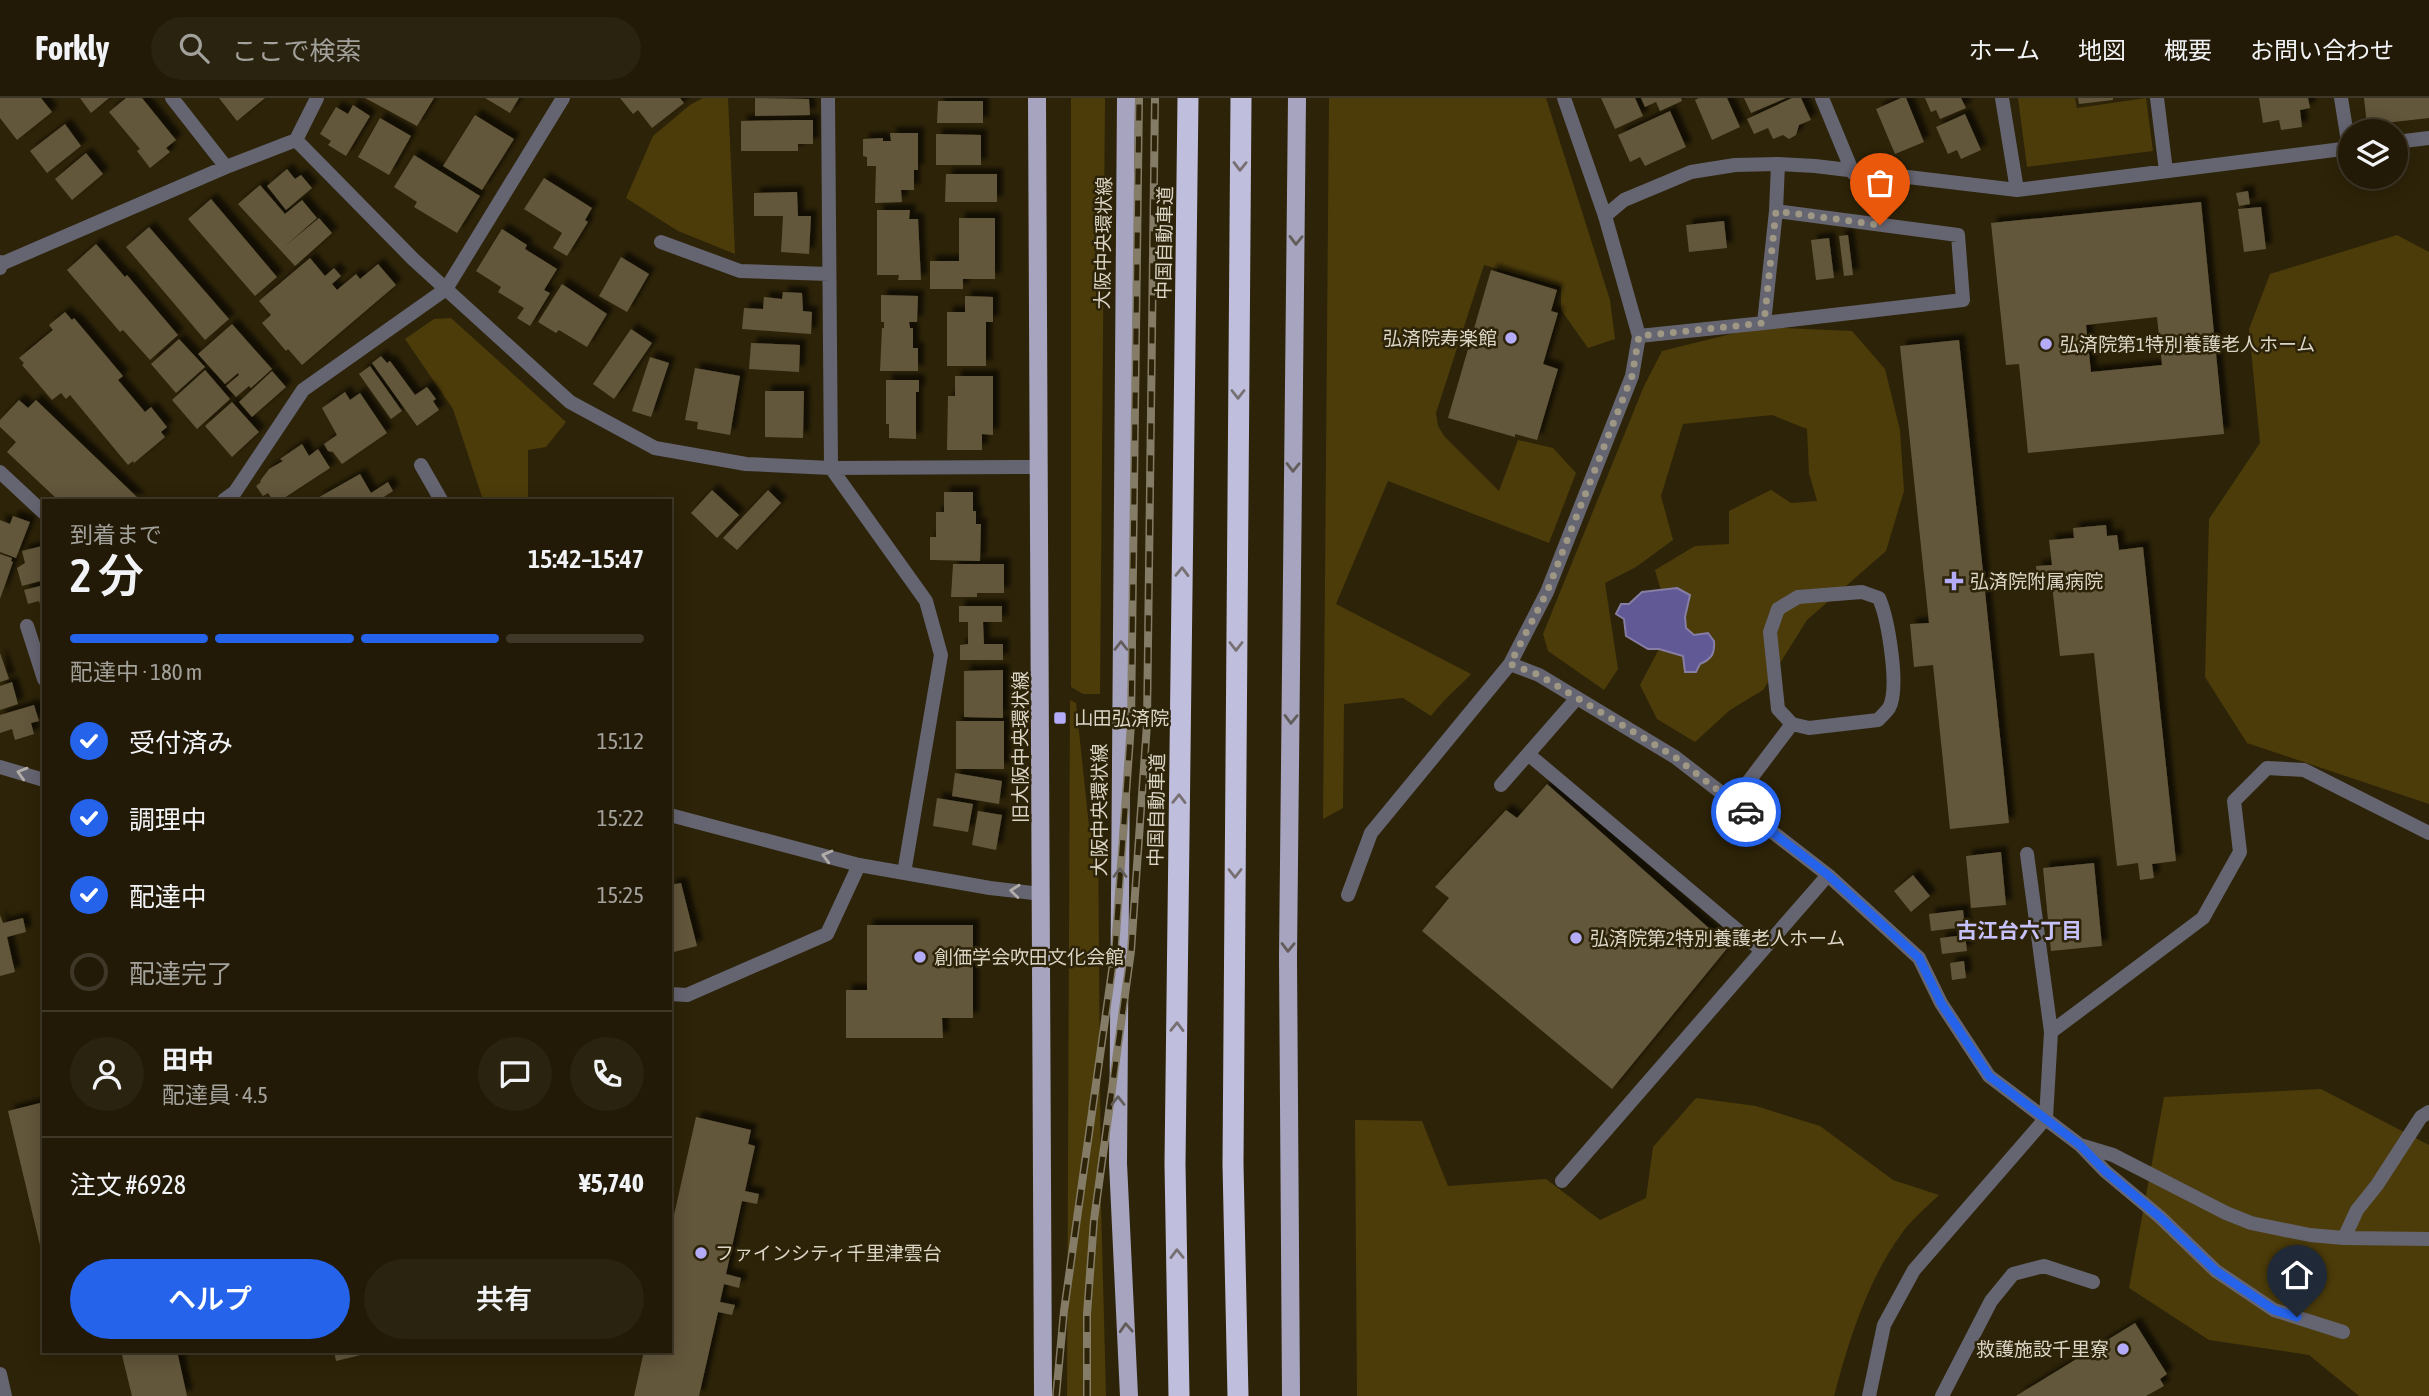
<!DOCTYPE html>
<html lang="ja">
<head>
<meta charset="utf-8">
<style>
  :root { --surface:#221a06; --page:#2a2310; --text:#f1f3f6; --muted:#a2a19b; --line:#3f3828; --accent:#2563eb }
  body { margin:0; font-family:"Asap Condensed","Noto Sans JP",sans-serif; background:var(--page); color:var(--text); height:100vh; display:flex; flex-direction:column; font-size:26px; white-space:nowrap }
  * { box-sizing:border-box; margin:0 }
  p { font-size:23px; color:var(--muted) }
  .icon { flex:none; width:38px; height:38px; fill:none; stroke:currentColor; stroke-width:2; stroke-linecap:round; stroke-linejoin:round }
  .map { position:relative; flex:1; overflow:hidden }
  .sheet { position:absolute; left:42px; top:401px; width:630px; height:854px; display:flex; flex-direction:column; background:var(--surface); border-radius:0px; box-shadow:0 4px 18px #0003,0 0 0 2px var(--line) }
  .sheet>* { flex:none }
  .controls { position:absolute; left:2338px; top:21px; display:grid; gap:14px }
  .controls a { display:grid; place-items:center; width:70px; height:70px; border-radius:50%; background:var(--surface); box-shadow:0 4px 18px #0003,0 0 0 2px var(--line); font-size:35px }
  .pin { position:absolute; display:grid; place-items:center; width:60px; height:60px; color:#fff; margin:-72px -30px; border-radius:50% 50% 50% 0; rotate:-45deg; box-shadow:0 0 7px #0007 }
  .pin .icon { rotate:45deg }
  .courier { position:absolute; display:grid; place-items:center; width:70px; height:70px; margin:-35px; border:5px solid #2563eb; border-radius:50%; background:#fff; color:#222; box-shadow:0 2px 9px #0007 }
  .summary em { font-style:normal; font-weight:600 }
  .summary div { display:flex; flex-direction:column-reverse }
  .summary { display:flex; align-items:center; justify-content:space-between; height:119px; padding:0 28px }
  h1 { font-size:46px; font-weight:600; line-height:52px }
  .bar { display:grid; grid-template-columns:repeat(4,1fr); gap:10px 7px; align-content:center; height:84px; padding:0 28px }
  .bar i { height:9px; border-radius:5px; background:var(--line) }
  .bar .active { background:var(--accent) }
  .bar p { grid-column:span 4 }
  .line { display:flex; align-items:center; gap:18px; padding:0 28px; border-top:2px solid var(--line) }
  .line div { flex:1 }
  .round { display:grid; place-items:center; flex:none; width:74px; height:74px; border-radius:37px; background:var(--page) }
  ol { padding:0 28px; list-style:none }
  li { display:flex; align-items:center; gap:21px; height:77px }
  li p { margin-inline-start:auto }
  li .icon { padding:7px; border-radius:50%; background:var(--accent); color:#fff; stroke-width:4 }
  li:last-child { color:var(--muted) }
  li i { width:38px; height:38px; border:4px solid var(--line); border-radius:50% }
  .cta { display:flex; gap:14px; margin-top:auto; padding:14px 28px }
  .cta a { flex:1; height:80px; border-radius:42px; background:var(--accent); color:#fff; font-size:28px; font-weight:600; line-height:80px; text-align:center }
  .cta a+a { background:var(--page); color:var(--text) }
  header { display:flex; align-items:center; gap:42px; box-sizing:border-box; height:98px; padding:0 35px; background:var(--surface); border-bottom:2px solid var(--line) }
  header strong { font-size:33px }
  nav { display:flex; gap:38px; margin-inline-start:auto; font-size:24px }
  .search { width:490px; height:63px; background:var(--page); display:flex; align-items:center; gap:18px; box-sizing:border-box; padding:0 24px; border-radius:38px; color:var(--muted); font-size:26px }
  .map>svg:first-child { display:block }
  .green { fill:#4c3c0a }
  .water { fill:#615995; stroke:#867ea4; stroke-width:2 }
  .building { fill:#62573b; fill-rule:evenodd; filter:url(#shadow) }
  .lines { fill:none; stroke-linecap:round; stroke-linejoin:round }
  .service { stroke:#656471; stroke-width:14 }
  .minor { stroke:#656471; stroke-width:14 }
  .tertiary { stroke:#656471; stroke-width:14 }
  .primary { stroke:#a6a4bf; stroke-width:18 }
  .motorway { stroke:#c0bedd; stroke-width:21 }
  .rail-casing { stroke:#847c66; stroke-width:8 }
  .rail { stroke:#2d2308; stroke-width:5; stroke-dasharray:16; stroke-linecap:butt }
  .oneway { stroke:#767072 }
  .oneway2 { stroke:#635d5a }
  .oneway3 { stroke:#b2ada8 }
  .done { stroke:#9e9784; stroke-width:7; stroke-dasharray:0 12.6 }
  .route { stroke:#2563eb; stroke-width:9 }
  .poi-dot { fill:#b4acf9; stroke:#2d2308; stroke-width:2.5 }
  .labels { text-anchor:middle; stroke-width:5; stroke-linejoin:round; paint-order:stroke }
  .street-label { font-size:19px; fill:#dbd5c6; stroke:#2d2308 }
  .poi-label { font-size:19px; fill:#dbd5c6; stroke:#2d2308; text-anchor:start }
  .neighbourhood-label { font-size:21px; font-weight:bold; fill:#c6c1fb; stroke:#2d2308 }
</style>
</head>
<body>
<header>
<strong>Forkly</strong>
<div class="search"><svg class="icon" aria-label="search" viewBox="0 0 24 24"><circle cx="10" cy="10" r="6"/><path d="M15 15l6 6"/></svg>ここで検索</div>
<nav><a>ホーム</a><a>地図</a><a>概要</a><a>お問い合わせ</a></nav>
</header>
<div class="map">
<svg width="2429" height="1298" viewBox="0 0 2429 1298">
  <defs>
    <filter id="shadow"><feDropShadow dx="6" dy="-6" stdDeviation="2" flood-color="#0009"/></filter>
  </defs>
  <rect width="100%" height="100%" fill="#2d2308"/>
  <path class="green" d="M703,0H728L735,156L678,133L626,100L653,38L690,7Z
    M1071,0H1105L1100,596H1083L1071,589Z
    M1329,0H1546L1610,202L1615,241L1588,250L1561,212V189L1484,167L1436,315L1438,328L1444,338L1499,393L1518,342L1553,350L1576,375L1549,445L1388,383L1336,506L1471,576C1458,590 1443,602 1431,618L1403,600L1344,606L1343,710L1323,721Z
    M2018,0H2075L2077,10L2146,0L2153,53L2027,69Z
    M2397,137L2429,154V706L2247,645L2205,579L2209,421L2260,345L2249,231L2270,176Z
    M451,220L566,324L546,349L528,352V402H483L453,311L405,241L434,221Z
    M1759,229L1852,233L1885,271L1900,332L1904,393L1886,453L1807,522L1763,592L1730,612L1695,644L1657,621L1640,587L1671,528L1655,472L1695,448L1729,446V413L1771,392L1791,405L1817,403L1809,375L1807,331L1772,317L1683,326L1661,398L1673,442L1636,469L1605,485L1618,571L1604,592L1548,553L1543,536L1644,288L1662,253Z
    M1070,602L1076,605L1089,728H1098L1101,1106L1106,1298H1067Z
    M2321,991L2429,1047V1298H2359L2309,1257L2209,1242L2129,1190L2164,999Z
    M1696,1000L1756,1008L1820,1028L1893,1082L1939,1097C1927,1109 1912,1121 1902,1135C1867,1183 1849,1242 1834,1298H1357L1355,1022L1422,1023L1448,1088L1546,1081L1600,1122L1646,1100L1653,1049Z"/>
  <path class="water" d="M1677,490L1690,497L1685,519L1686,530L1694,537L1708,535L1714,543C1715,555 1712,561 1700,566L1696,574H1685L1683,558L1659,551H1648L1626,538L1624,521L1616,516L1621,506H1629L1642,494Z"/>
  <path class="building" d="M0,0H41L52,14L17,42L0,20Z
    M80,0H109L91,15Z
    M126,0H142L176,42L166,50L170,54L150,70L137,53L140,51L109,14Z
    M219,0H265L237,23Z
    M365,0H434L417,28Z
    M485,0H519L510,15Z
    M620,0H680L684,5L652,30L638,12L633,16Z
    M755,0L809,1L810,17L755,18Z
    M1601,0H1635L1643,18L1615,31Z
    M1641,0H1681L1682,3L1660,13L1656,4L1645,9Z
    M1699,0H1727L1740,29L1712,42L1695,2Z
    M1744,0H1786L1751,15Z
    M1792,0H1801L1811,22L1799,27L1796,37L1789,41L1783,37L1773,41L1768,30L1754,36L1747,21Z
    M1901,0H1906L1924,44L1895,56L1876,11Z
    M1925,0H1961L1966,10L1940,21L1936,12L1931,14Z
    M2078,0H2113V2L2079,6Z
    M2259,0H2308L2310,10L2300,12L2302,29L2281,32L2279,22L2263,25Z
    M2364,0H2429V20L2367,27Z
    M938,3H983V25H937Z
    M353,7L370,18L346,58L328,47L331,43L320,36L336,9L348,16Z
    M1670,13L1686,49L1645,68L1640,59L1630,64L1618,37Z
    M1965,16L1981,52L1961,61L1957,52L1948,56L1936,29Z
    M475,17L514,41L482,92L443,68Z
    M380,20L411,38L389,77L358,59Z
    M798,22H813V46H798V53H741V23Z
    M65,26L81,48L47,75L30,53Z
    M890,35H918V72H914V92H901L902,104L875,105L876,68H867V59L863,58V41L883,40V43H891Z
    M936,36L981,37V67H936Z
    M86,55L103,76L72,102L55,81Z
    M414,57L480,98L457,135L414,109L417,104L394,89Z
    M287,71L295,81L301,77L312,90L286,112L267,88Z
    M946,76H997V104H945Z
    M544,80L592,110L585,122L588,124L567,158L553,150L562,135L524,111Z
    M260,87L285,116L302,102L317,120L284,149L319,120L332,135L295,168L238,106Z
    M2248,93L2250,106L2239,108L2236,95Z
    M797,94L798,118H811L809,156L781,154L783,118H754V95Z
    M211,101L277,179L255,198L188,121Z
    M2201,104L2224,336L2028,355L2019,266L2006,267L1991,125ZM2157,219L2162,267L2091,274L2086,227Z
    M2261,109L2266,151L2244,154L2238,111Z
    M877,112H910L909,121H918L921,182H898L899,177H877Z
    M959,120H995V181H963V191H930V163H959Z
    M1724,123L1727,150L1689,154L1686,127Z
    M149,129L229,221L205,242L126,149Z
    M502,131L527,147L525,151L557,171L544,192L550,195L530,228L517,220L524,210L498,194L501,189L476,173Z
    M1848,137L1853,177L1844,178L1839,138Z
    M1829,140L1834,180L1816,182L1811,142Z
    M96,146L125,179L127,177L178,237L150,262L123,232L120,234L67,172Z
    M621,159L649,176L627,214L599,198Z
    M310,160L325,178L334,170L341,178L332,186L337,192L356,176L360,181L378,166L396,187L302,267L288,251L286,253L262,225L271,217L259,203Z
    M1491,172L1557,192L1551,213L1558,215L1543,266L1558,271L1537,342L1515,336V339L1448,320Z
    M562,186L607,216L587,249L559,232L556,235L538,224Z
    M783,194L802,195L803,213L812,214L811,236L742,231L744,210L763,211L764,199L782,201Z
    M881,197L918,198L917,224H909L910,230H913V250H918V273H880L882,230H884V224H881Z
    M965,198L993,199V224H986V268H947V214H965Z
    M65,214L72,222L74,220L123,278L118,282L145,314L151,309L167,329L161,334L165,339L134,365L133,363L128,367L70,297L66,301L61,295L52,302L22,267L24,265L19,260L53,232L49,227Z
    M232,226L272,271L251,290L249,288L236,299L226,288L239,277L238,275L225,286L198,256Z
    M631,231L652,245L614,301L593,286Z
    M179,241L205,269L176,295L151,266Z
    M1959,242L2009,725L1950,731L1933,567L1914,569L1910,526L1929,525L1900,248Z
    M751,245L800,247L799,274L749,271Z
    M381,258L387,265L390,263L415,297L427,289L436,301L433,303L439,312L417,328L372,265Z
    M650,259L669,265L651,319L632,313Z
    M370,268L402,313L391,321L359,276Z
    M695,270L740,278L730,337L697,331L698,324L685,322Z
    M205,272L230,301L197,331L172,302Z
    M272,273L286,289L252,319L239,304Z
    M955,278H993V337L982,336V352H947L948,298H955Z
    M886,282H919V294H916V341L889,340V326H886Z
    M765,293H804L803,340L765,339Z
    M345,294L350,302L360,295L387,335L342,366L333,354L328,353L324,346L337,337L322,310Z
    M19,302L28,310L36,302L140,402H58L7,354L16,344L0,329V322Z
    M232,304L259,334L232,359L205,328Z
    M302,346L309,358L318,351L330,370L281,402L279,400L273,402L268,395L263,398L256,388L261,384L260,383L269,371L283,363L280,361Z
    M360,376L371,395L388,384L393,393L379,402H314Z
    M712,392L739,417L717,440L691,415Z
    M768,392L781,405L737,452L723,440Z
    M944,394H973V413H976V426H981L980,463L930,462V439H936V414H944Z
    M13,418L30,424L16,460L0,454V422L10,426Z
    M2106,427L2107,438L2117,437L2119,452L2143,449L2176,763L2152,766L2154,780L2140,782L2138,765L2117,768L2094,555L2060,558L2052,487L2038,489L2036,468L2052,467L2049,442L2074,440L2073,430Z
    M42,448L44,482L22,488L17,470L25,465L22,453Z
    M0,456L12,460L11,463L13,464L0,501Z
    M953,466H1004V495H977V499H951Z
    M44,487V516H43L39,503L28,506L24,492Z
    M959,508H1002V524H983L984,546H1003V562H960V547L968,546V524H959Z
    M0,555L9,581L0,584Z
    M1003,572V620L964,619V573Z
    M12,584L18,606L0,612V588Z
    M34,607L39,623L31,625L34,636L15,642L12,631L0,635V617Z
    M956,623H1004V671H956Z
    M955,675L1002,683L999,706L952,698Z
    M1547,686L1729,848L1612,991L1422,833L1449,800L1435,789L1506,712L1517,720Z
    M937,700L973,706L968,734L933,728Z
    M978,713L1002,717L996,752L972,747Z
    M2001,754L2006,807L1971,810L1966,758Z
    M2094,765L2102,848L2051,853L2043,770Z
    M1913,777L1930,798L1911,814L1894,793Z
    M681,785L697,848L670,855V787Z
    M1963,812L1965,829L1931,833L1929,816Z
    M0,817L3,825L23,820L26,834L7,839L15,874L0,878Z
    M867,827H973V920H942L943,940H846V892H867Z
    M1965,837L1967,853L1942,856L1940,840Z
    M1964,863L1966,880L1952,882L1950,865Z
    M44,1004V1160H43L8,1013Z
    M696,1019L751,1032L748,1046L755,1048L745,1093L759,1096L757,1106L742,1103L726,1176L741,1180L739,1190L724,1186L720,1204L735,1207L732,1217L718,1214L699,1298H634L644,1253H670V1135Z
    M2135,1225L2167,1276L2160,1281L2164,1288L2146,1298H2016Z
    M121,1253H177L187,1298H132Z
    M334,1253H373V1254L336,1263Z"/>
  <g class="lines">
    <path class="service" d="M1764,225L1963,202L1958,137L1776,113
      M1639,238L1764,225L1776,113L1778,66
      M421,367L441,402
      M1862,494L1879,500C1888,521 1900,590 1889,610C1886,614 1881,619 1878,622L1809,630L1792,626L1778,611L1770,534L1778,511L1798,499Z
      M1510,566L1539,577L1675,659L1828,777L1919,860L1941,905L1989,978L2080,1047L2113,1057L2226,1115L2251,1125L2310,1137L2344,1140L2429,1141
      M1528,656L1761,852
      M1501,687L1577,600
      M1733,704L1792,626
      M2027,756L2051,934
      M1348,797L1371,735L1510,566L1547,494L1632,278L1639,238L1605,118
      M2081,1048L2105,1073L2160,1119L2216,1173L2274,1212L2343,1234
      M1562,1083L1828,777
      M2344,1140L2357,1112L2377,1087L2421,1019L2429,1014
      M1869,1298L1884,1227L1914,1172L2046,1020L2051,934L2203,820L2240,754L2234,703L2267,670L2304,672L2429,735
      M1942,1298L1991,1203L2013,1176L2044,1168L2093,1184"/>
    <path class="minor" d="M172,0L226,69
      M828,0L831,370L926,503L941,557L904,775
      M1564,0L1605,118L1624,102L1691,74L1735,67L1778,66L1815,68L2017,92L2350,50
      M1822,0L1853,75
      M2002,0L2017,92
      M2157,0L2166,73
      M2341,0L2349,50
      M296,42L413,161L570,304L655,350L746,366L831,370L1037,369
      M2396,44L2429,40
      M661,144L740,173L829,176
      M1,166L226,69L296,42L317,0
      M0,374L44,415
      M224,402L235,394L303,292L446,191L563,0
      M27,528L44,581
      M0,669L44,682
      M670,717L859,767L990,790L1041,796
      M670,896L687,897L827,836L859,767"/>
    <path class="tertiary" d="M0,164V170
      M0,1276L5,1298"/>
    <path class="primary" d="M1037,0L1043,1298
      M1126,0L1118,1065L1129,1298
      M1291,1298L1288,859L1297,0"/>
    <path class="motorway" d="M1179,1298L1175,1066L1188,0
      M1238,1298L1233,1066L1241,0"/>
    <g class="rail-casing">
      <path id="rail" d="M1056,1298L1064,1213L1115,851L1131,626L1139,0
        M1087,1298V1216L1094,1122L1131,853L1147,626L1155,0"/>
    </g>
    <use href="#rail" class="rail"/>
  </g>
  <defs><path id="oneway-chevron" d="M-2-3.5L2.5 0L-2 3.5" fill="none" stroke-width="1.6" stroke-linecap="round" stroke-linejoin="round" transform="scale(1.75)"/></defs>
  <g class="oneway">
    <use href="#oneway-chevron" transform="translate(1240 68) rotate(91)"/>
    <use href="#oneway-chevron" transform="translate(1238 296) rotate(90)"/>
    <use href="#oneway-chevron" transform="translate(1182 474) rotate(-89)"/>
    <use href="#oneway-chevron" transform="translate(1236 548) rotate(90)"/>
    <use href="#oneway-chevron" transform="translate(1179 701) rotate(-89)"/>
    <use href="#oneway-chevron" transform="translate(1235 775) rotate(90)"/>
    <use href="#oneway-chevron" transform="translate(1177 929) rotate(-89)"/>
    <use href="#oneway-chevron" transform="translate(1177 1156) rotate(-91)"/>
  </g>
  <g class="oneway2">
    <use href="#oneway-chevron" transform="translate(1296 142) rotate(91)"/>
    <use href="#oneway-chevron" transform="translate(1293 369) rotate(91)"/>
    <use href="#oneway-chevron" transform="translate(1121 548) rotate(-90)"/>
    <use href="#oneway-chevron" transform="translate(1291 621) rotate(91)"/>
    <use href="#oneway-chevron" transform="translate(1120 775) rotate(-90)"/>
    <use href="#oneway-chevron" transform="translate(1288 849) rotate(91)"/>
    <use href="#oneway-chevron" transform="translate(1118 1003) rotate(-90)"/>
    <use href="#oneway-chevron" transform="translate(1126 1230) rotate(-93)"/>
  </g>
  <g class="oneway3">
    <use href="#oneway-chevron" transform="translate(22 675) rotate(-164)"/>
    <use href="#oneway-chevron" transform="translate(827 758) rotate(-165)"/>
    <use href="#oneway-chevron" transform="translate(1015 793) rotate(-174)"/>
  </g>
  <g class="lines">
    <path class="done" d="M1746,714L1675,659L1539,577L1510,566L1547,494L1566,445L1632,278L1639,238L1764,225L1776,113L1880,127"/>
    <path class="route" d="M1746,714L1828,777L1919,860L1941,905L1989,978L2080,1047L2105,1073L2160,1119L2216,1173L2274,1212L2297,1219"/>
  </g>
  <g class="poi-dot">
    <circle cx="1511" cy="240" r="7"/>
    <circle cx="2046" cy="246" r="7"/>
    <path d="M1950.5 472.5h7v7h7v7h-7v7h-7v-7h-7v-7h7z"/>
    <rect x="1053" y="613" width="14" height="14" rx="3.5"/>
    <circle cx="1576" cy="840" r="7"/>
    <circle cx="920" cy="859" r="7"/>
    <circle cx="701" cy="1155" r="7"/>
    <circle cx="2123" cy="1251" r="7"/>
  </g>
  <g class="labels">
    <g class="street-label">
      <text transform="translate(1103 145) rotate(-89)" y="7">大阪中央環状線</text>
      <text transform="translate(1164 145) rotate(-89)" y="7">中国自動車道</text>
      <text transform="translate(1020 649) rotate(-90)" y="7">旧大阪中央環状線</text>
      <text transform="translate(1099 712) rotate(-90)" y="7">大阪中央環状線</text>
      <text transform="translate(1156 712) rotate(-89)" y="7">中国自動車道</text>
    </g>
    <g class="poi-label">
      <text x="1497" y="247" text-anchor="end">弘済院寿楽館</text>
      <text x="2060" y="253">弘済院第1特別養護老人ホーム</text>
      <text x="1970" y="490">弘済院附属病院</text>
      <text x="1074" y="627">山田弘済院</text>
      <text x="1590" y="847">弘済院第2特別養護老人ホーム</text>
      <text x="934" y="866">創価学会吹田文化会館</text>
      <text x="715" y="1162">ファインシティ千里津雲台</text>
      <text x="2109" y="1258" text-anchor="end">救護施設千里寮</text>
    </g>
    <g class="neighbourhood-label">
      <text x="2019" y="840">古江台六丁目</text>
    </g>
  </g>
</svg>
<div class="controls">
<a><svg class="icon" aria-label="layers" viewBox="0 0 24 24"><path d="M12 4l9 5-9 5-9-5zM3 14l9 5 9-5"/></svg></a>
</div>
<div class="pin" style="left:1880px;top:127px;background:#ea580c"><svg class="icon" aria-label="bag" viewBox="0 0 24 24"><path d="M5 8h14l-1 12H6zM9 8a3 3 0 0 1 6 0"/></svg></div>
<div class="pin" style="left:2297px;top:1219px;background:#1f2937"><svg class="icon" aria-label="home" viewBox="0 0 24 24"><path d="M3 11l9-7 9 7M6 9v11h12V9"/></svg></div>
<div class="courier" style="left:1746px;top:714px"><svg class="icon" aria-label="car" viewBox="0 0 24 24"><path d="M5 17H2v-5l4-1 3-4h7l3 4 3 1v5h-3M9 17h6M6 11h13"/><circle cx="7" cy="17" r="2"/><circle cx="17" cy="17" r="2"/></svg></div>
<section class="sheet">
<div class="summary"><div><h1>2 分</h1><p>到着まで</p></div><em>15:42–15:47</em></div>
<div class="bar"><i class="active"></i><i class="active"></i><i class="active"></i><i></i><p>配達中 · 180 m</p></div>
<ol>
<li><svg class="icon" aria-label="check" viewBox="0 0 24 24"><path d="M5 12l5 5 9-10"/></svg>受付済み<p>15:12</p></li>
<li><svg class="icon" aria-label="check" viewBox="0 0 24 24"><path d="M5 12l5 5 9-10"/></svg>調理中<p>15:22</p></li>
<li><svg class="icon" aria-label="check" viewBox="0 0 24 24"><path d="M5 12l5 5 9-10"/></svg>配達中<p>15:25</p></li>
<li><i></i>配達完了</li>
</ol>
<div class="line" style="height:126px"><a class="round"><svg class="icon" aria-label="person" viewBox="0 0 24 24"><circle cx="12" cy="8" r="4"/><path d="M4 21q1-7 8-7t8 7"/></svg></a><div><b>田中</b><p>配達員 · 4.5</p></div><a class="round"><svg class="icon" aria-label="chat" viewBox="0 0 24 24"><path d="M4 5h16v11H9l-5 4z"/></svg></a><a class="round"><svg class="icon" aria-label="phone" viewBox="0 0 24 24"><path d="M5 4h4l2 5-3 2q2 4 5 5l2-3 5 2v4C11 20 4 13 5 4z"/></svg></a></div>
<div class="line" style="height:91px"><div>注文 #6928</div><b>¥5,740</b></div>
<div class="cta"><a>ヘルプ</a><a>共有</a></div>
</section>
</div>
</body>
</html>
